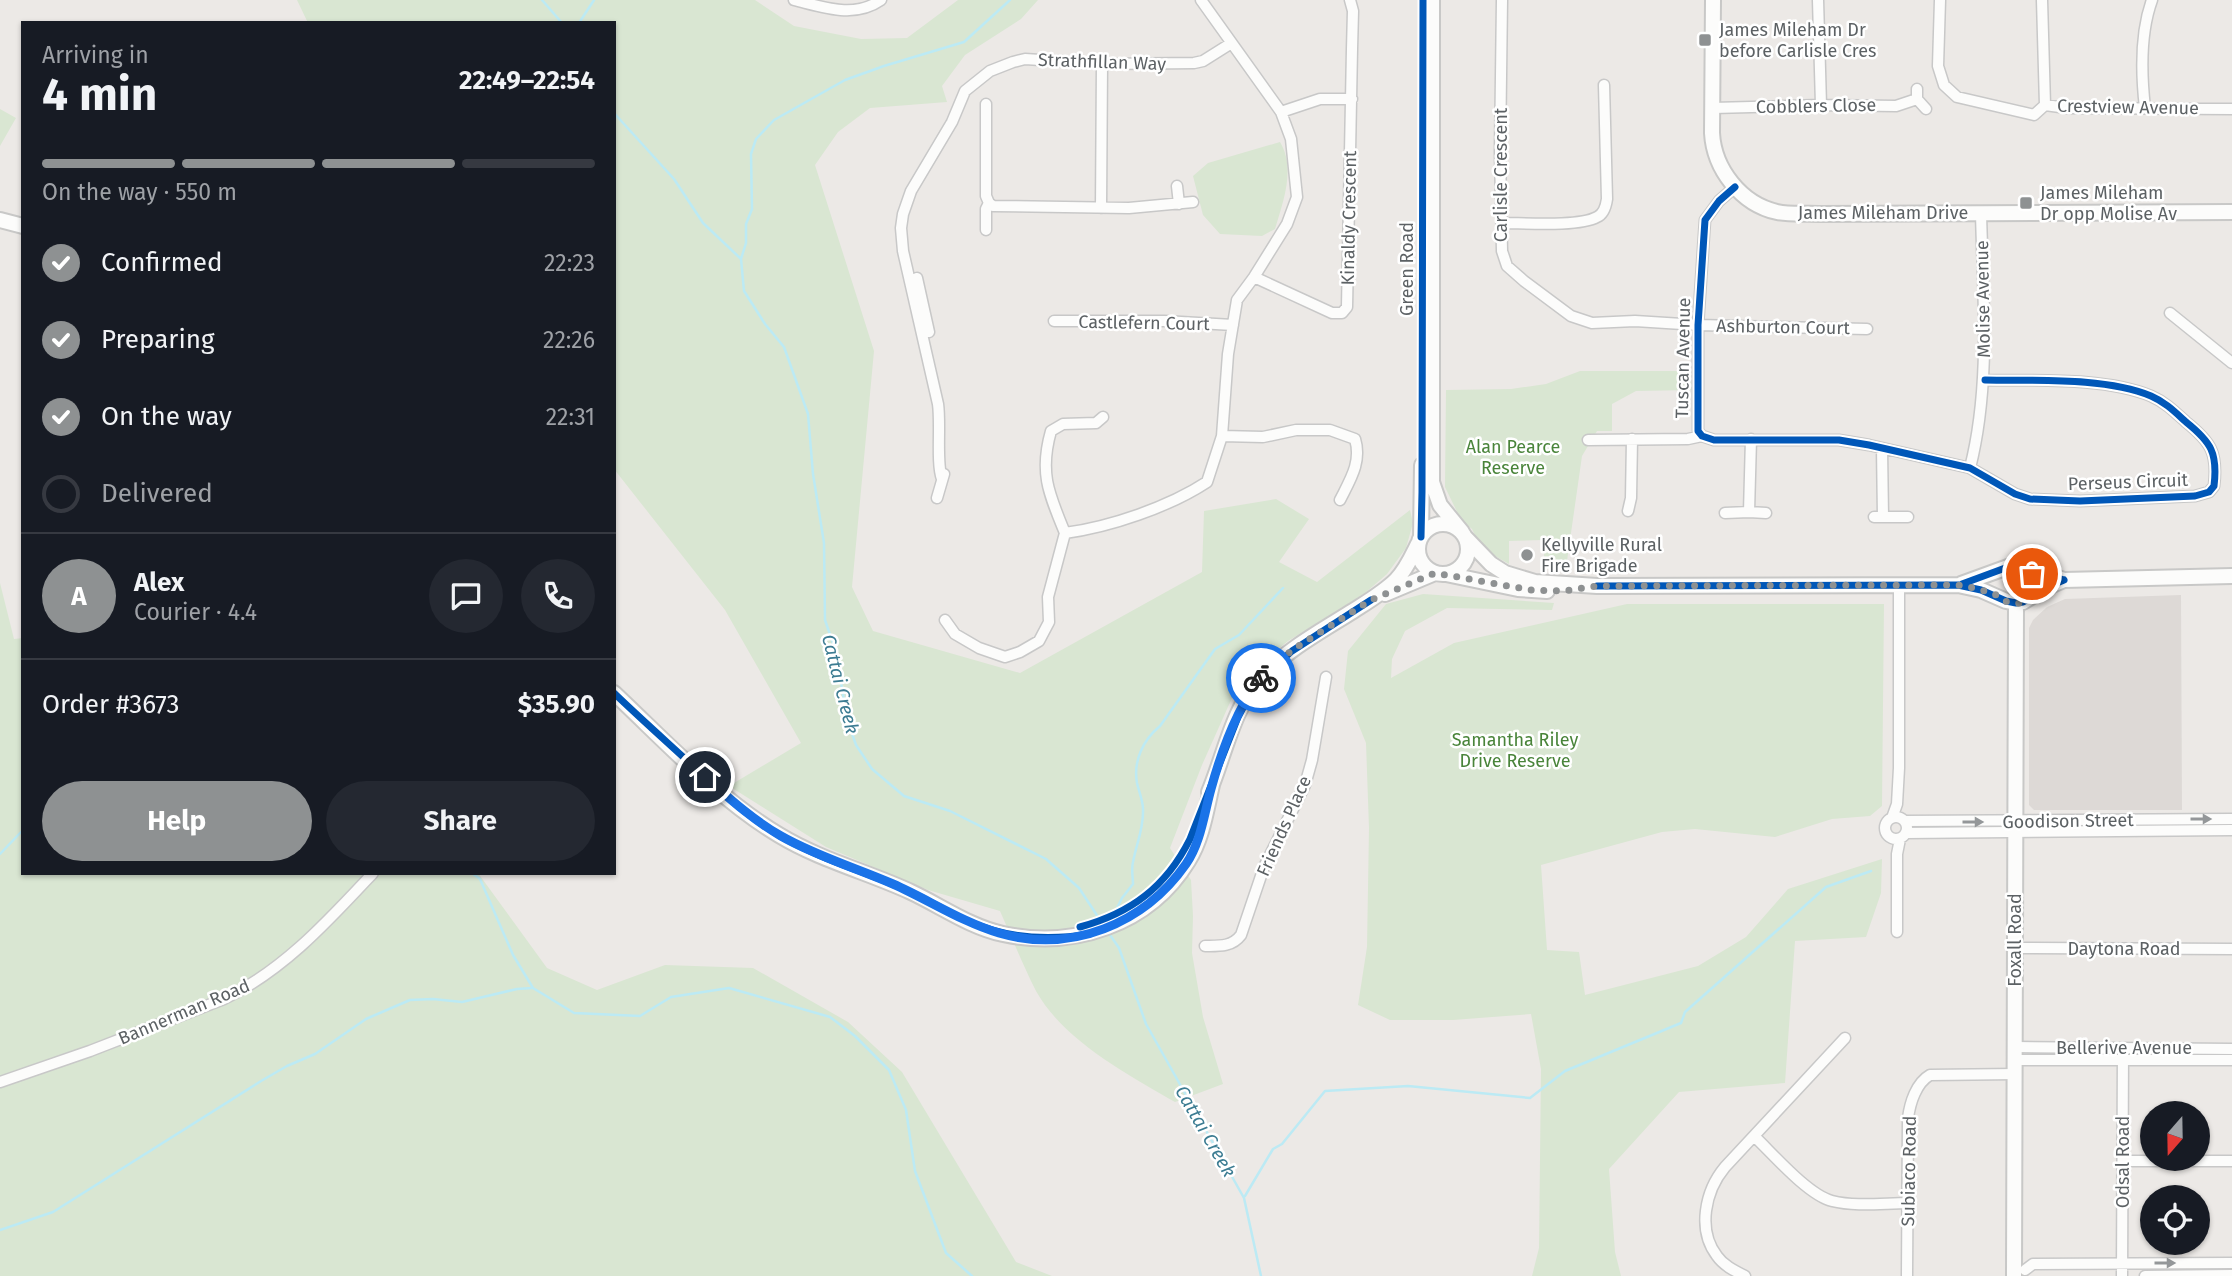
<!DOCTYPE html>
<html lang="en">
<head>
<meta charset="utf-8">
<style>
  :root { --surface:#171b24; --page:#242831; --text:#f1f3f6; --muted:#9ea1a6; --line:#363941; --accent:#8e9192 }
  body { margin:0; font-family:"Fira Sans",sans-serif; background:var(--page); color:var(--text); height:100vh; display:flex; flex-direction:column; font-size:26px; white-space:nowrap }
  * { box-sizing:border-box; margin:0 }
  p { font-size:23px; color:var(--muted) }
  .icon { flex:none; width:38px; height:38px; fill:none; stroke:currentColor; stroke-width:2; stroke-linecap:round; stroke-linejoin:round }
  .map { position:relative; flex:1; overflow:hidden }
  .panel { position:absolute; left:21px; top:21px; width:595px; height:854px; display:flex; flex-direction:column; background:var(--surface); border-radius:0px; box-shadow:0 2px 5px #0004 }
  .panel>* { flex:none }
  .needle { width:46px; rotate:200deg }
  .tools { position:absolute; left:2140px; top:1101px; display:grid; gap:14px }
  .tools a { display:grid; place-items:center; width:70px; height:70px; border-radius:50%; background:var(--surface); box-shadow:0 2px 5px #0004; font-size:35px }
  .pin { position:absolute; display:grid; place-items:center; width:60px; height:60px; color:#fff; margin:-30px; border:4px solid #fff; border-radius:50%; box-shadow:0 2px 7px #0007 }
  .courier { position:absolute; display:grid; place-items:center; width:70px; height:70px; margin:-35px; border:5px solid #1a73e8; border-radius:50%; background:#fff; color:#222; box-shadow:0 2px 9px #0007 }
  .head em { font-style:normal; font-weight:700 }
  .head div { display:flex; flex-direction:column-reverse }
  .head { display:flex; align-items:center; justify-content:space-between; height:119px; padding:0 21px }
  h1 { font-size:46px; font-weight:700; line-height:52px }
  .bar { display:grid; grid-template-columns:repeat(4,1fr); gap:10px 7px; align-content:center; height:84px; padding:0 21px }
  .bar i { height:9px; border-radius:5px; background:var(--line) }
  .bar .active { background:var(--accent) }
  .bar p { grid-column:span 4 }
  .line { display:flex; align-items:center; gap:18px; padding:0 21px; border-top:2px solid var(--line) }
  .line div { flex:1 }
  .round { display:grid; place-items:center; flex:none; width:74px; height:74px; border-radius:37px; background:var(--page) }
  ol { padding:0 21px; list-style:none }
  li { display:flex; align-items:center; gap:21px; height:77px }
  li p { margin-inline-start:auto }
  li .icon { padding:7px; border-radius:50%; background:var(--accent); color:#fff; stroke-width:4 }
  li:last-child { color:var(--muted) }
  li i { width:38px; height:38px; border:4px solid var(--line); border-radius:50% }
  .cta { display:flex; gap:14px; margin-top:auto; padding:14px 21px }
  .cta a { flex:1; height:80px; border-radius:42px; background:var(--accent); color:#fff; font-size:28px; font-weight:700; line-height:80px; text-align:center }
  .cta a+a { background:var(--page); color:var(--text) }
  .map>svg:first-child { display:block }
  .education { fill:#ddd9d6 }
  .green { fill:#d9e6d2 }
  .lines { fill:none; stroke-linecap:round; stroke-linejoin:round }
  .stream { stroke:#bceaf4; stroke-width:2.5 }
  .street-casing { stroke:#c8c8c8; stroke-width:13 }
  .secondary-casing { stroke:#c8c8c7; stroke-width:18 }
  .street { stroke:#fcfcfb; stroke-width:10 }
  .secondary { stroke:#fcfcfb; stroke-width:14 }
  .cycleway-casing { stroke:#fff; stroke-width:11 }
  .cycleway { stroke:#0057b8; stroke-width:7 }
  .oneway { fill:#949799 }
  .done { stroke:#8e9192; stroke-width:7; stroke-dasharray:0 12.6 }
  .route { stroke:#1a73e8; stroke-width:9 }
  .poi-dot { fill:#8e9192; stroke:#fff; stroke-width:2.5 }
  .labels { text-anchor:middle; stroke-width:5; stroke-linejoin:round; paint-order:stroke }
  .poi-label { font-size:18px; fill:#5c6164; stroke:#fff; text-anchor:start }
  .street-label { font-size:18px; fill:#5c6164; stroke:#fff }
  .park-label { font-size:18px; fill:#49843a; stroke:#fff }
  .water-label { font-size:19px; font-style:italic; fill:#3c7c92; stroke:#fff }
</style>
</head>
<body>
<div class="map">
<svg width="2232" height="1276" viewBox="0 0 2232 1276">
  <rect width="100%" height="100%" fill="#ece9e6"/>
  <path class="education" d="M2181,595L2182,810H2034L2029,805V628L2033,620L2047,607L2065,599Z"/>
  <path class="green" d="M297,0H755L794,26L861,39L907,38L958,0H1038L1021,19L965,55L942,86L947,102L870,108L838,132L815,165L874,351L852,587L873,631L1020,673L1202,572L1204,511L1276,499L1309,519L1279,562L1317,582L1410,510L1413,523L1406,548L1387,574L1365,593L1288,641L1240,680L1202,765L1170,848L1191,880L1193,916L1192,953L1203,1017L1223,1084L1175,1102C1127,1074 1064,1041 1036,991C1023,965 1012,938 1000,911L928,890L826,847L729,786L801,743L725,610L614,469V23H308Z
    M0,109L16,118L0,146Z
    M1280,142C1296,168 1283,202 1275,229L1262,236L1220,234L1203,215L1193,176L1208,163Z
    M1580,371H1690L1692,390L1636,391L1612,404V431H1597L1582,456L1566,568L1545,569L1543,540L1509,541V564L1481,548L1472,529L1461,520L1445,487L1446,390L1511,389L1546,384Z
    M0,583L14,639L23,638V873H478L547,968L597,990L665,965L753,968L848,1022L902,1072L1016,1262L1052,1276H0Z
    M1423,594L1554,603L1552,610L1447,608L1405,631L1392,659L1391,678L1454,643L1627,604H1884L1882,806L1870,816L1832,819L1775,837L1695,829L1662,832L1541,865L1547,950L1579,952L1585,995L1698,966L1746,937L1788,889L1882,859L1881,893L1866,937L1795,941L1785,1083L1679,1092L1609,1169L1615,1252L1621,1276H1532L1539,1248L1541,1069L1531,1014L1453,1020H1390L1358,1005L1367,947L1369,828L1366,743L1344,689L1348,651L1386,604Z"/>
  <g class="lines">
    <path class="stream" d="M542,0L562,23
      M579,23L594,0
      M614,113L674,179L703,223L741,259L744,291L765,324L784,347L808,414L813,474L824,543L825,620L835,649L848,722L856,745L872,769L904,796L950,811L1046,859L1079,888L1102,923
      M741,259L746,243V224L752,209L751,154L756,139L774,120L845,80L884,66L964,42L1010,0
      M0,854L23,830
      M472,873L480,879L513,955L533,988L574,1013L640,1016L671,997L729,988L830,1017L855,1036L889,1070L906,1110L915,1171L946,1253L972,1276
      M1112,918L1122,898L1133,884C1133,877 1131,869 1133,862C1136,845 1144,828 1143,809C1143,801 1139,792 1137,783C1133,761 1143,740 1160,726L1215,649L1239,635L1283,588
      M1108,932L1119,948L1146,1024L1244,1198L1261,1276
      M1245,1196L1273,1149L1282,1144L1325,1091L1408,1086L1530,1098L1565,1071L1681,1023L1685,1012L1826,887L1871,871
      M0,1230L53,1212L261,1081L287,1066L315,1054L366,1019L410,1000L433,999L462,1002L517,989L532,988"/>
    <g class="street-casing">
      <path id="street" d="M794,0C823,7 854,19 881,0
        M1502,0L1500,152L1502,251L1507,266L1524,281L1571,316L1592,323L1635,321L1698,325L1867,329
        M1818,0L1821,105
        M1940,0L1938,66L1944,85L1957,97L2034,115L2045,105
        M2042,0L2045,105L2067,108L2232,109
        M1917,89V99L1926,109
        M986,104V196L989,203L993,206L1129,208L1193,202
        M1713,108L1821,105L1896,106L1917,99
        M2145,108C2141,73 2140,33 2152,0
        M1281,112L1320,99H1352
        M1177,186L1179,204
        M1735,187L1719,201L1705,220L1698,325V431L1702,436L1714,440H1839L1869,445L1970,468L2015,494L2030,499L2080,501L2195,496L2209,492L2214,486C2218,453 2211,442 2186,422C2175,412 2165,402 2151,396C2105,377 2035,381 1985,380
        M1101,208L1102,64
        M1502,223C1524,223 1579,227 1597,217C1604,214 1606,206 1607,199L1604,85
        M986,230V209L989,203
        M1254,277L1332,313H1342L1347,307L1352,49L1353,11L1350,0
        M917,278L929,332
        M2170,313L2232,363
        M1054,321H1164L1233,325
        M1222,436L1263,437L1296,430H1330L1355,439C1362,462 1350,480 1340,500
        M1588,440L1688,439L1702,436
        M1882,448L1883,517
        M1970,468C1991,385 1983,298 1981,213
        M942,479C936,463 941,425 938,404L903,251L901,228L903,214L911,191L952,122L965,91L990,71L1013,62L1025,59L1102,64L1194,63L1203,61L1230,44
        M937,498L944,474
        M1628,511L1631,498L1632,439
        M1749,512L1751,439
        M1725,513L1749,512L1766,513
        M1874,517H1908
        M1065,533C1110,527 1169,507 1207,482L1222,436L1228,354L1237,300L1254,277L1287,224L1297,197L1291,139L1281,112L1201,0
        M1065,533C1049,494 1039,473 1051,431L1063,424L1096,423L1103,417
        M945,620L955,634L979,648L1005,657L1020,652L1039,641L1049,622L1048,597L1065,533
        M1885 828a11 11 0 1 1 22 0a11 11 0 1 1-22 0Z
        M1892,818L1897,804L1899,768V586
        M1905,821L2232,819
        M1906,833L2232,830
        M1897,932V854L1900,839
        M1205,946C1219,946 1232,947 1241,935L1264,867L1305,785L1312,760L1326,677
        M2015,948L2232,949
        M2016,1047L2232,1049
        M2016,1060H2232
        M0,1082L90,1051L224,999C284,970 328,921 373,873
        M1754,1136C1773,1154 1808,1195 1832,1201C1856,1207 1884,1203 1908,1203
        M2123,1161H2232
        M2025,1270L2033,1264L2232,1263
        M1745,1276C1735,1271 1724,1266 1717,1256C1697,1230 1705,1191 1725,1167L1845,1038
        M1907,1276L1908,1118C1910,1103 1916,1083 1930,1075L2016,1074
        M2122,1276L2123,1049
        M2145,1276L2232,1275"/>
    </g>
    <g class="secondary-casing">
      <path id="secondary" d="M1432,0V482L1440,505L1462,532
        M1713,0L1712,133C1714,169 1741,204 1777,212C1791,215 1807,213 1821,214L2232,212
        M0,220L23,226
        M1418 549a25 25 0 1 1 50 0a25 25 0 1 1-50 0Z
        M1421,537L1422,465
        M1465,537L1491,564L1505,573L1535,582L1597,586L1958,585L1981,590L2006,601L2016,603L2023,602L2045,588L2064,580
        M1446,574L1518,589L1547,591
        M1961,584L2016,564L2064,580L2232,576
        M1385,594L1435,573
        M614,693C665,741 720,800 779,835C820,860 868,872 911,892C941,906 970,927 1003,934C1073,949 1149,925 1188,861C1202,839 1206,811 1212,785
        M1209,792C1225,754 1233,707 1262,676C1288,649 1321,631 1353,611C1367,602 1384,592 1396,580C1406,570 1412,556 1418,544
        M2014,1276L2016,603"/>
    </g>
    <use href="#street" class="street"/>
    <use href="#secondary" class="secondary"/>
    <g class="cycleway-casing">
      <path id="cycleway" d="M1735,187L1719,201L1705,220L1698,325V431L1702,436L1714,440H1839L1869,445L1970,468L2015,494L2030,499L2080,501L2195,496L2209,492L2214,486C2218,453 2211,442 2186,422C2175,412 2165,402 2151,396C2105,377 2035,381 1985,380
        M1421,537L1422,492L1423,0
        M1962,584L2016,564L2064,580
        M1597,586L1958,585L1981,590L2006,601L2016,603L2023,602L2045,588L2064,580
        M614,693C640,718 667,742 693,766C720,791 748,817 780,836C820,859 866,872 908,891C929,900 948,913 970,922C1009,939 1048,941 1090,934
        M1080,927C1131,913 1166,887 1190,839L1238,717L1256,683L1292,651L1371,600"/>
    </g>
    <use href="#cycleway" class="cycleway"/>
  </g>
  <defs><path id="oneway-solid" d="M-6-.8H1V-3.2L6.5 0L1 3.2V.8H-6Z" transform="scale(1.75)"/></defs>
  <g class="oneway">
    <use href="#oneway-solid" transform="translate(2201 819)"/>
    <use href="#oneway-solid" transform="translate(1973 822)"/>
    <use href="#oneway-solid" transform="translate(2165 1263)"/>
  </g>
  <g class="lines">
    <path class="done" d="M1261,678L1292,650L1371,600L1435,573L1531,590L1563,591L1597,586L1958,585C1971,587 1984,590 1996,595C2001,598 2005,602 2011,603C2029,607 2038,589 2032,574"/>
    <path class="route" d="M705,777C729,798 753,820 781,836C816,856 856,868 893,884C929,900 962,922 999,933C1071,954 1144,924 1186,864C1201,842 1204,814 1211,789C1221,753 1237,707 1261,678"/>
  </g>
  <g class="poi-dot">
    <rect x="1698" y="33" width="14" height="14" rx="3.5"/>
    <rect x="2019" y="196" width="14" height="14" rx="3.5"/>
    <circle cx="1527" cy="555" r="7"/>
  </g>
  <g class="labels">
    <g class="poi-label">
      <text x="1719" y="36">James Mileham Dr<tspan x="1719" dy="21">before Carlisle Cres</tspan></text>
      <text x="2040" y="199">James Mileham<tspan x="2040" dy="21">Dr opp Molise Av</tspan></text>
      <text x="1541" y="551">Kellyville Rural<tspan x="1541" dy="21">Fire Brigade</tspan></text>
    </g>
    <g class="street-label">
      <text transform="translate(1102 62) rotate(2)" y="6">Strathfillan Way</text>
      <text transform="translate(1816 106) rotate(-1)" y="6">Cobblers Close</text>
      <text transform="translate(2128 107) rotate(1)" y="6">Crestview Avenue</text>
      <text transform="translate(1501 175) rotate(-90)" y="6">Carlisle Crescent</text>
      <text x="1883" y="219">James Mileham Drive</text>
      <text transform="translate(1349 218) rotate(-89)" y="6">Kinaldy Crescent</text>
      <text transform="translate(1407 269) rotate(-90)" y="6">Green Road</text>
      <text transform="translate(1983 299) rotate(-91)" y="6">Molise Avenue</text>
      <text transform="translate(1144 323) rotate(1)" y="6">Castlefern Court</text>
      <text transform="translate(1783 327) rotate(1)" y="6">Ashburton Court</text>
      <text transform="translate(1683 358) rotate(-89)" y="6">Tuscan Avenue</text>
      <text transform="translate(2128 482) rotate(-2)" y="6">Perseus Circuit</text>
      <text transform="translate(2068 821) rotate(-1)" y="6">Goodison Street</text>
      <text transform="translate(1284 826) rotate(-66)" y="6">Friends Place</text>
      <text transform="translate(2015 940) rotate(-90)" y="6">Foxall Road</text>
      <text x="2124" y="955">Daytona Road</text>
      <text transform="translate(184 1012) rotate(-23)" y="6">Bannerman Road</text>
      <text x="2124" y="1054">Bellerive Avenue</text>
      <text transform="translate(2123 1162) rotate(-90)" y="6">Odsal Road</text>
      <text transform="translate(1909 1171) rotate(-89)" y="6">Subiaco Road</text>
    </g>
    <g class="park-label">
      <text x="1513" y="453">Alan Pearce<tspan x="1513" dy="21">Reserve</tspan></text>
      <text x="1515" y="746">Samantha Riley<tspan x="1515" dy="21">Drive Reserve</tspan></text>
    </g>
    <g class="water-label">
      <text transform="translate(841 684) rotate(76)" y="7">Cattai Creek</text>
      <text transform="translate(1206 1131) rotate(60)" y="7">Cattai Creek</text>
    </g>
  </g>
</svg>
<div class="tools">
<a><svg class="needle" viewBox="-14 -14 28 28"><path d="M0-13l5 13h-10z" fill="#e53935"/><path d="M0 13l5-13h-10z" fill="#9ea1a6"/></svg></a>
<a><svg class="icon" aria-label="locate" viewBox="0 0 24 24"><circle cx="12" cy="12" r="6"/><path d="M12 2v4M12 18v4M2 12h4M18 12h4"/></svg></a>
</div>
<div class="pin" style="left:2032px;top:574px;background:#ea580c"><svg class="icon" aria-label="bag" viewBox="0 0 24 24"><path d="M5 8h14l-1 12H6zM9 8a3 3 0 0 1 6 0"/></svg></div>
<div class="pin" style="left:705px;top:777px;background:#1f2937"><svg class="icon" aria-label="home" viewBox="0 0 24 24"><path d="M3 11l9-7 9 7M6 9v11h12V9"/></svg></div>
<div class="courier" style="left:1261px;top:678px"><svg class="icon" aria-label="bike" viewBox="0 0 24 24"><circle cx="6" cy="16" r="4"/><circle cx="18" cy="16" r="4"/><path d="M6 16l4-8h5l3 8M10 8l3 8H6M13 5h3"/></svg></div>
<section class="panel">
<div class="head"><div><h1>4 min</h1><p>Arriving in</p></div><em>22:49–22:54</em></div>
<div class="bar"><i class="active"></i><i class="active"></i><i class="active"></i><i></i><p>On the way · 550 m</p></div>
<ol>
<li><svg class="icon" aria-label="check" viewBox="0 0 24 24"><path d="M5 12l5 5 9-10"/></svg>Confirmed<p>22:23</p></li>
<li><svg class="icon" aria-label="check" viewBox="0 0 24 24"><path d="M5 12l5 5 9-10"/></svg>Preparing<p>22:26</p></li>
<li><svg class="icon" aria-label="check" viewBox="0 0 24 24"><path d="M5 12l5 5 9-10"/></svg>On the way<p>22:31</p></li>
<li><i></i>Delivered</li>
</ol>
<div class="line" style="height:126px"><b class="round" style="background:var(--accent);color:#fff">A</b><div><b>Alex</b><p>Courier · 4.4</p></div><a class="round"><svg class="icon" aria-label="chat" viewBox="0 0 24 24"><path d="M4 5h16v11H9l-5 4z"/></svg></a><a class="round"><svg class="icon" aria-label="phone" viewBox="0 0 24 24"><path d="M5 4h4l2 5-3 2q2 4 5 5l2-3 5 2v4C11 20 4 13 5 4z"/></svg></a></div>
<div class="line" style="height:91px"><div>Order #3673</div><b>$35.90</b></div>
<div class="cta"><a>Help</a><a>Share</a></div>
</section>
</div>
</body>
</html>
